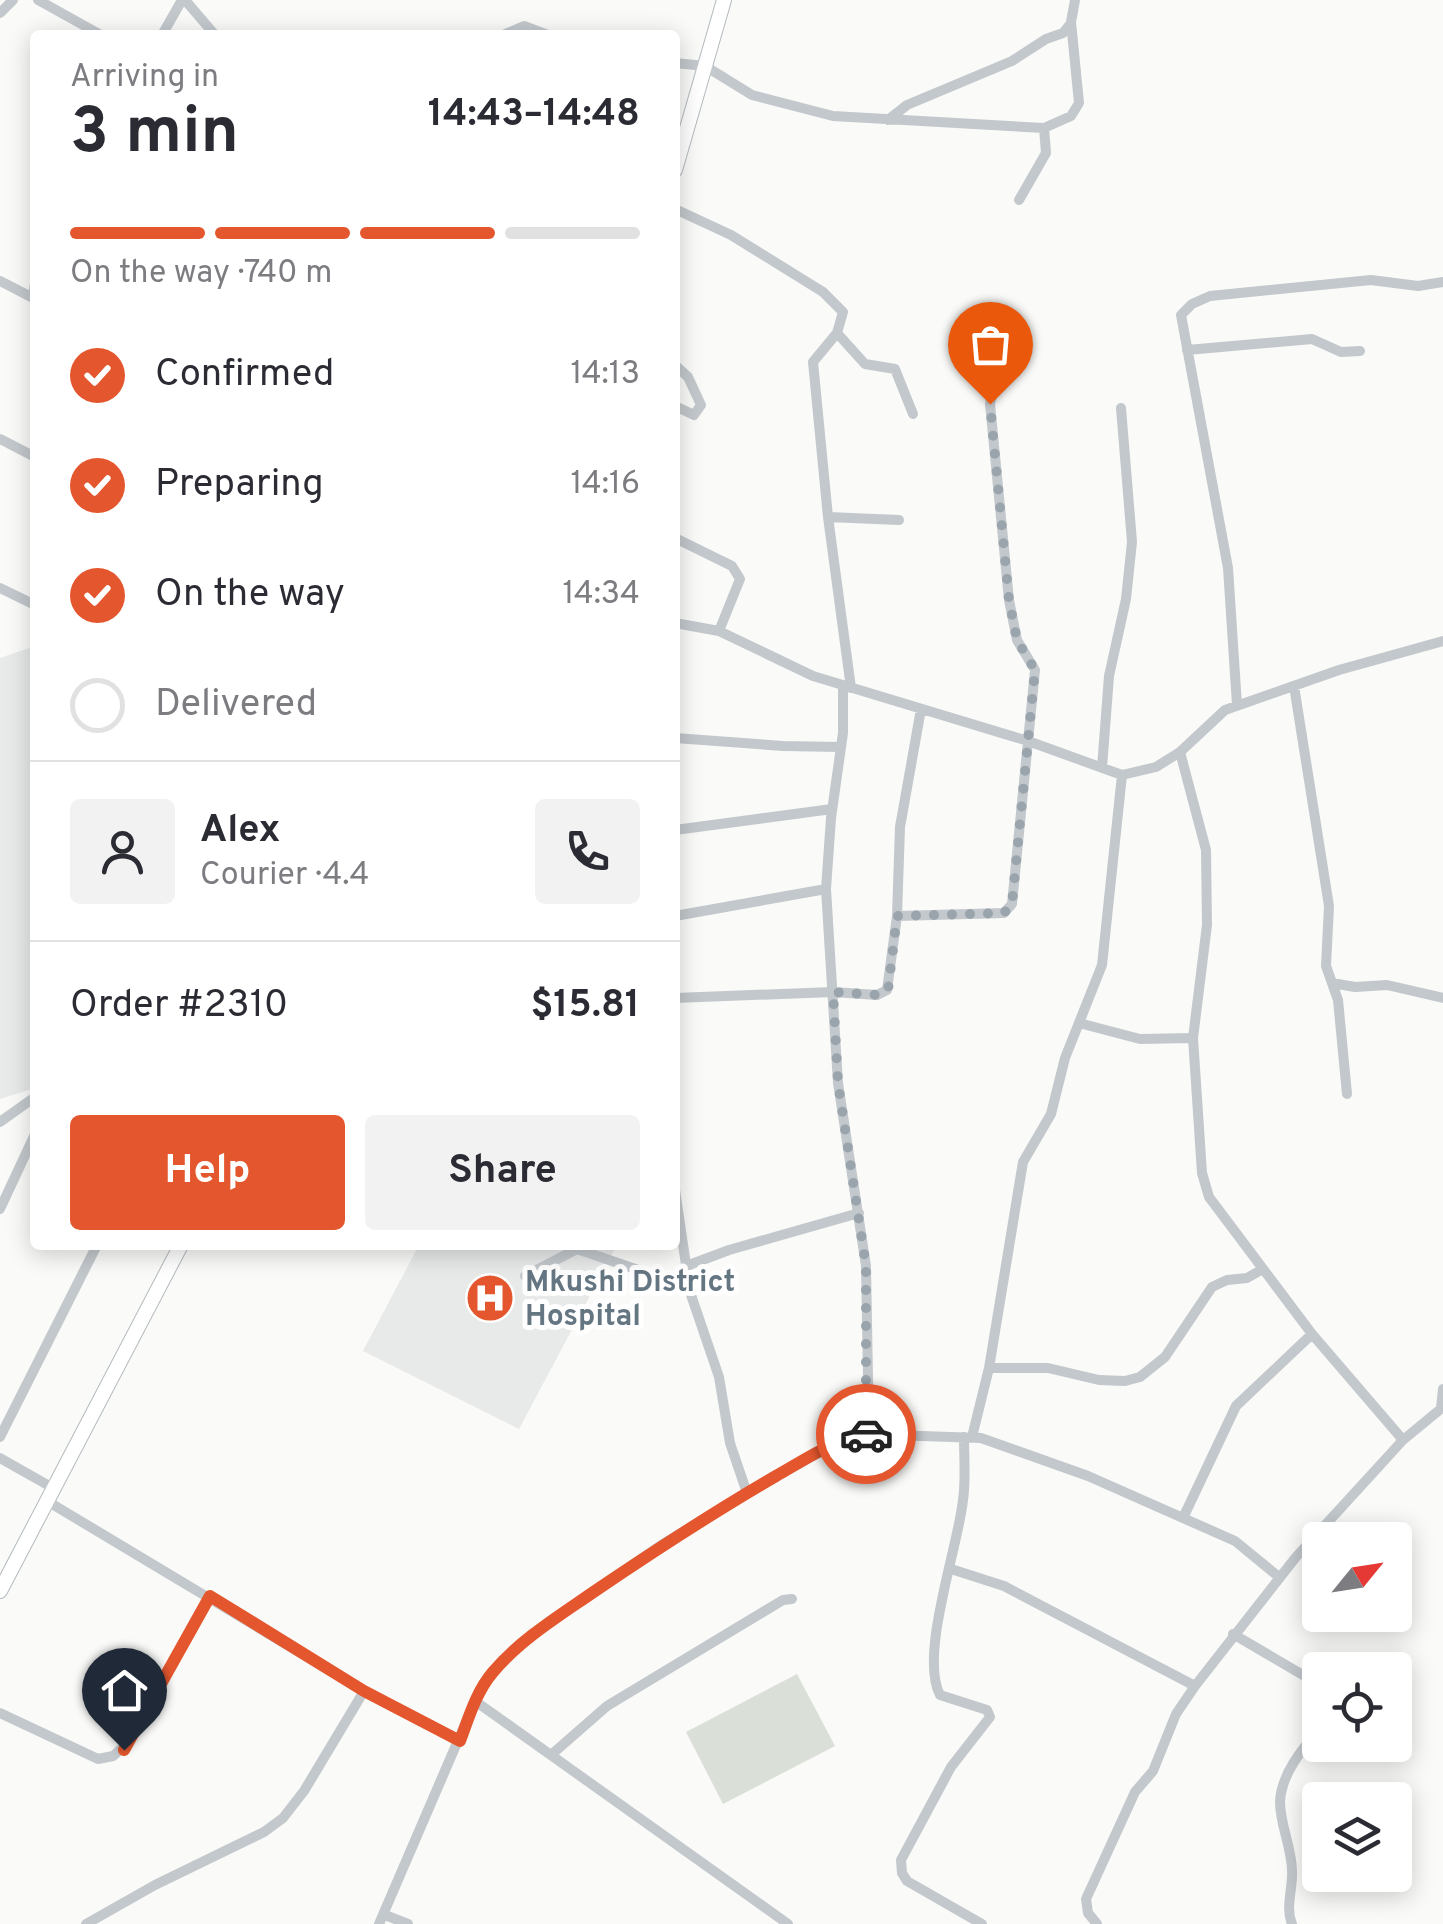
<!DOCTYPE html>
<html lang="en">
<head>
<meta charset="utf-8">
<style>
  :root { --surface:#fff; --page:#f2f2f3; --text:#2b2b33; --muted:#7c7c81; --line:#e1e1e2; --accent:#e4572e }
  body { margin:0; font-family:Overpass,sans-serif; background:var(--page); color:var(--text); height:100vh; display:flex; flex-direction:column; font-size:38px; white-space:nowrap }
  * { box-sizing:border-box; margin:0 }
  p { font-size:32px; color:var(--muted) }
  .icon { flex:none; width:55px; height:55px; fill:none; stroke:currentColor; stroke-width:2; stroke-linecap:round; stroke-linejoin:round }
  .map { position:relative; flex:1; overflow:hidden }
  .drawer { position:absolute; left:30px; top:30px; width:650px; height:1220px; display:flex; flex-direction:column; background:var(--surface); border-radius:10px; box-shadow:0 5px 25px #0003 }
  .drawer>* { flex:none }
  .needle { width:65px; rotate:60deg }
  .controls { position:absolute; left:1302px; top:1522px; display:grid; gap:20px }
  .controls a { display:grid; place-items:center; width:110px; height:110px; border-radius:10px; background:var(--surface); box-shadow:0 5px 25px #0003; font-size:50px }
  .pin { position:absolute; display:grid; place-items:center; width:85px; height:85px; color:#fff; margin:-102px -42px; border-radius:50% 50% 50% 0; rotate:-45deg; box-shadow:0 0 10px #0007 }
  .pin .icon { rotate:45deg }
  .courier { position:absolute; display:grid; place-items:center; width:100px; height:100px; margin:-50px; border:8px solid #e4572e; border-radius:50%; background:#fff; color:#222; box-shadow:0 2px 12px #0007 }
  .headline em { font-style:normal; font-weight:700 }
  .headline div { display:flex; flex-direction:column-reverse }
  .headline { display:flex; align-items:center; justify-content:space-between; height:170px; padding:0 40px }
  h1 { font-size:65px; font-weight:700; line-height:75px }
  .bar { display:grid; grid-template-columns:repeat(4,1fr); gap:15px 10px; align-content:center; height:120px; padding:0 40px }
  .bar i { height:12px; border-radius:8px; background:var(--line) }
  .bar .selected { background:var(--accent) }
  .bar p { grid-column:span 4 }
  .line { display:flex; align-items:center; gap:25px; padding:0 40px; border-top:2px solid var(--line) }
  .line div { flex:1 }
  .round { display:grid; place-items:center; flex:none; width:105px; height:105px; border-radius:10px; background:var(--page) }
  ol { padding:0 40px; list-style:none }
  li { display:flex; align-items:center; gap:30px; height:110px }
  li p { margin-inline-start:auto }
  li .icon { padding:10px; border-radius:50%; background:var(--accent); color:#fff; stroke-width:4 }
  li:last-child { color:var(--muted) }
  li i { width:55px; height:55px; border:5px solid var(--line); border-radius:50% }
  .button { display:flex; gap:20px; margin-top:auto; padding:20px 40px }
  .button a { flex:1; height:115px; border-radius:10px; background:var(--accent); color:#fff; font-size:40px; font-weight:700; line-height:115px; text-align:center }
  .button a+a { background:var(--page); color:var(--text) }
  .map>svg:first-child { display:block }
  .built { fill:#e8e9e9 }
  .green { fill:#dadfd7 }
  .lines { fill:none; stroke-linecap:round; stroke-linejoin:round }
  .secondary-casing { stroke:#b3babf; stroke-width:16 }
  .street { stroke:#c3c8cc; stroke-width:10 }
  .secondary { stroke:#fff; stroke-width:14 }
  .done { stroke:#99a4ac; stroke-width:10; stroke-dasharray:0 18 }
  .route { stroke:#e4572e; stroke-width:12 }
  .labels { text-anchor:middle; stroke-width:10; stroke-linejoin:round; paint-order:stroke }
  .poi-label { font-size:30px; font-weight:bold; fill:#657683; stroke:#fff; text-anchor:start }
</style>
</head>
<body>
<div class="map">
<svg width="1443" height="1924" viewBox="0 0 1443 1924">
  <rect width="100%" height="100%" fill="#fafaf8"/>
  <path class="built" d="M35,646V1088L0,1099V658Z
    M419,1245H617L519,1429L363,1351Z"/>
  <path class="green" d="M797,1674L835,1746L723,1804L686,1732Z"/>
  <g class="lines">
    <g class="secondary-casing">
      <path id="secondary" d="M675,170L724,0
        M0,1591L181,1245"/>
    </g>
    <path class="street" d="M38,0L101,35
      M185,0L215,35
      M0,13L13,0
      M162,35L182,0
      M503,35L524,26L548,35
      M675,63L705,66L752,95L833,116L1044,128L1071,116L1079,103L1071,22L1075,0
      M888,120L907,105L1012,61L1046,39L1063,33L1071,23
      M1019,200L1046,153L1044,128
      M675,209L731,235L823,292L843,312L837,333L813,362L828,517L851,688
      M0,281L35,299
      M33,298L35,283
      M837,333L865,364L895,369L913,414
      M1187,350L1312,339L1341,352L1360,351
      M675,365L688,377L701,405L694,415L675,406
      M0,439L35,457
      M828,517L899,520
      M675,538L732,566L740,579L719,631
      M0,588L35,605
      M675,623L719,631L813,676L1028,741L1122,775L1156,767L1180,752L1225,710L1339,670L1443,641
      M843,686V733L831,818L826,889L838,1083L866,1266L869,1434
      M1294,686L1329,906L1326,966L1338,1000L1347,1094
      M1237,705L1228,568L1181,315L1192,304L1210,296L1371,280L1418,286L1443,282
      M675,738L783,746L841,747
      M1180,752L1206,850L1207,925L1193,1038L1202,1173L1209,1197L1312,1334L1403,1440
      M1102,768L1109,676L1126,599L1132,542L1121,408
      M675,830L832,809
      M675,916L826,889
      M897,916L1004,913L1012,904L1035,670L1017,640L1009,600L990,404L999,361
      M1332,983L1355,987L1387,985L1443,998
      M675,998L833,992L877,995L887,990L897,916L900,827L921,709
      M1079,1023L1140,1039L1193,1038
      M0,1122L35,1097
      M675,1190L690,1292L719,1377L730,1443L747,1493
      M0,1209L35,1134
      M689,1265L729,1250L859,1213
      M525,1276L577,1249L650,1274L661,1283L691,1292
      M989,1368H1048L1099,1380L1125,1381L1140,1377L1165,1357L1212,1287L1227,1280L1247,1278L1263,1269
      M1441,1408L1443,1389
      M0,1437L97,1245
      M964,1437C964,1458 966,1480 963,1500C958,1548 919,1655 940,1695L987,1710L990,1717L951,1767L901,1860L902,1873L907,1881L982,1924
      M972,1437L989,1368L1023,1162L1051,1114L1065,1058L1102,965L1122,775
      M0,1458L53,1488
      M47,1501L364,1691L460,1741
      M1183,1518L1236,1406L1312,1334
      M951,1569L1004,1586L1195,1686
      M1233,1634L1320,1685
      M475,1701L788,1924
      M0,1713L98,1759L113,1756L129,1742L210,1596
      M551,1755L607,1706L783,1600L792,1599
      M385,1915L408,1924
      M86,1924L155,1885L264,1832L283,1818L304,1791L364,1691
      M379,1924L475,1701L491,1674L515,1649L549,1622L663,1544L747,1493L829,1447L862,1434L981,1438L1088,1476L1235,1541L1279,1577
      M1097,1924L1088,1913L1086,1899L1135,1792L1153,1771L1176,1714L1195,1686L1296,1557L1403,1440L1443,1407
      M1292,1924C1285,1907 1293,1889 1292,1871C1292,1848 1280,1825 1280,1802C1281,1774 1303,1748 1320,1728"/>
    <use href="#secondary" class="secondary"/>
  </g>
  <g class="lines">
    <path class="done" d="M866,1434V1266L838,1083L833,992L877,995L888,990L897,916L1004,913L1012,904L1035,670L1017,640L1009,600L990,404"/>
    <path class="route" d="M124,1750L210,1596L364,1691L460,1741C469,1717 476,1692 493,1672C521,1639 559,1616 595,1591C654,1551 714,1512 776,1476C804,1460 835,1439 866,1434"/>
  </g>
  <defs>
    <g id="hospital-disc" transform="scale(2.5)"><circle r="9.5" fill="#e4572e" stroke="#fff"/><path d="M-5-5h3v3.5h4V-5h3V5h-3V1.5h-4V5h-3Z" fill="#fff"/></g>
  </defs>
  <g fill-rule="evenodd">
    <use href="#hospital-disc" x="490" y="1298"/>
  </g>
  <g class="labels">
    <g class="poi-label">
      <text x="525" y="1291">Mkushi District<tspan x="525" dy="34">Hospital</tspan></text>
    </g>
  </g>
</svg>
<div class="controls">
<a><svg class="needle" viewBox="-14 -14 28 28"><path d="M0-13l5 13h-10z" fill="#e53935"/><path d="M0 13l5-13h-10z" fill="#7c7c81"/></svg></a>
<a><svg class="icon" aria-label="locate" viewBox="0 0 24 24"><circle cx="12" cy="12" r="6"/><path d="M12 2v4M12 18v4M2 12h4M18 12h4"/></svg></a>
<a><svg class="icon" aria-label="layers" viewBox="0 0 24 24"><path d="M12 4l9 5-9 5-9-5zM3 14l9 5 9-5"/></svg></a>
</div>
<div class="pin" style="left:990px;top:404px;background:#ea580c"><svg class="icon" aria-label="bag" viewBox="0 0 24 24"><path d="M5 8h14l-1 12H6zM9 8a3 3 0 0 1 6 0"/></svg></div>
<div class="pin" style="left:124px;top:1750px;background:#1f2937"><svg class="icon" aria-label="home" viewBox="0 0 24 24"><path d="M3 11l9-7 9 7M6 9v11h12V9"/></svg></div>
<div class="courier" style="left:866px;top:1434px"><svg class="icon" aria-label="car" viewBox="0 0 24 24"><path d="M5 17H2v-5l4-1 3-4h7l3 4 3 1v5h-3M9 17h6M6 11h13"/><circle cx="7" cy="17" r="2"/><circle cx="17" cy="17" r="2"/></svg></div>
<section class="drawer">
<div class="headline"><div><h1>3 min</h1><p>Arriving in</p></div><em>14:43–14:48</em></div>
<div class="bar"><i class="selected"></i><i class="selected"></i><i class="selected"></i><i></i><p>On the way · 740 m</p></div>
<ol>
<li><svg class="icon" aria-label="check" viewBox="0 0 24 24"><path d="M5 12l5 5 9-10"/></svg>Confirmed<p>14:13</p></li>
<li><svg class="icon" aria-label="check" viewBox="0 0 24 24"><path d="M5 12l5 5 9-10"/></svg>Preparing<p>14:16</p></li>
<li><svg class="icon" aria-label="check" viewBox="0 0 24 24"><path d="M5 12l5 5 9-10"/></svg>On the way<p>14:34</p></li>
<li><i></i>Delivered</li>
</ol>
<div class="line" style="height:180px"><a class="round"><svg class="icon" aria-label="person" viewBox="0 0 24 24"><circle cx="12" cy="8" r="4"/><path d="M4 21q1-7 8-7t8 7"/></svg></a><div><b>Alex</b><p>Courier · 4.4</p></div><a class="round"><svg class="icon" aria-label="phone" viewBox="0 0 24 24"><path d="M5 4h4l2 5-3 2q2 4 5 5l2-3 5 2v4C11 20 4 13 5 4z"/></svg></a></div>
<div class="line" style="height:130px"><div>Order #2310</div><b>$15.81</b></div>
<div class="button"><a>Help</a><a>Share</a></div>
</section>
</div>
</body>
</html>
